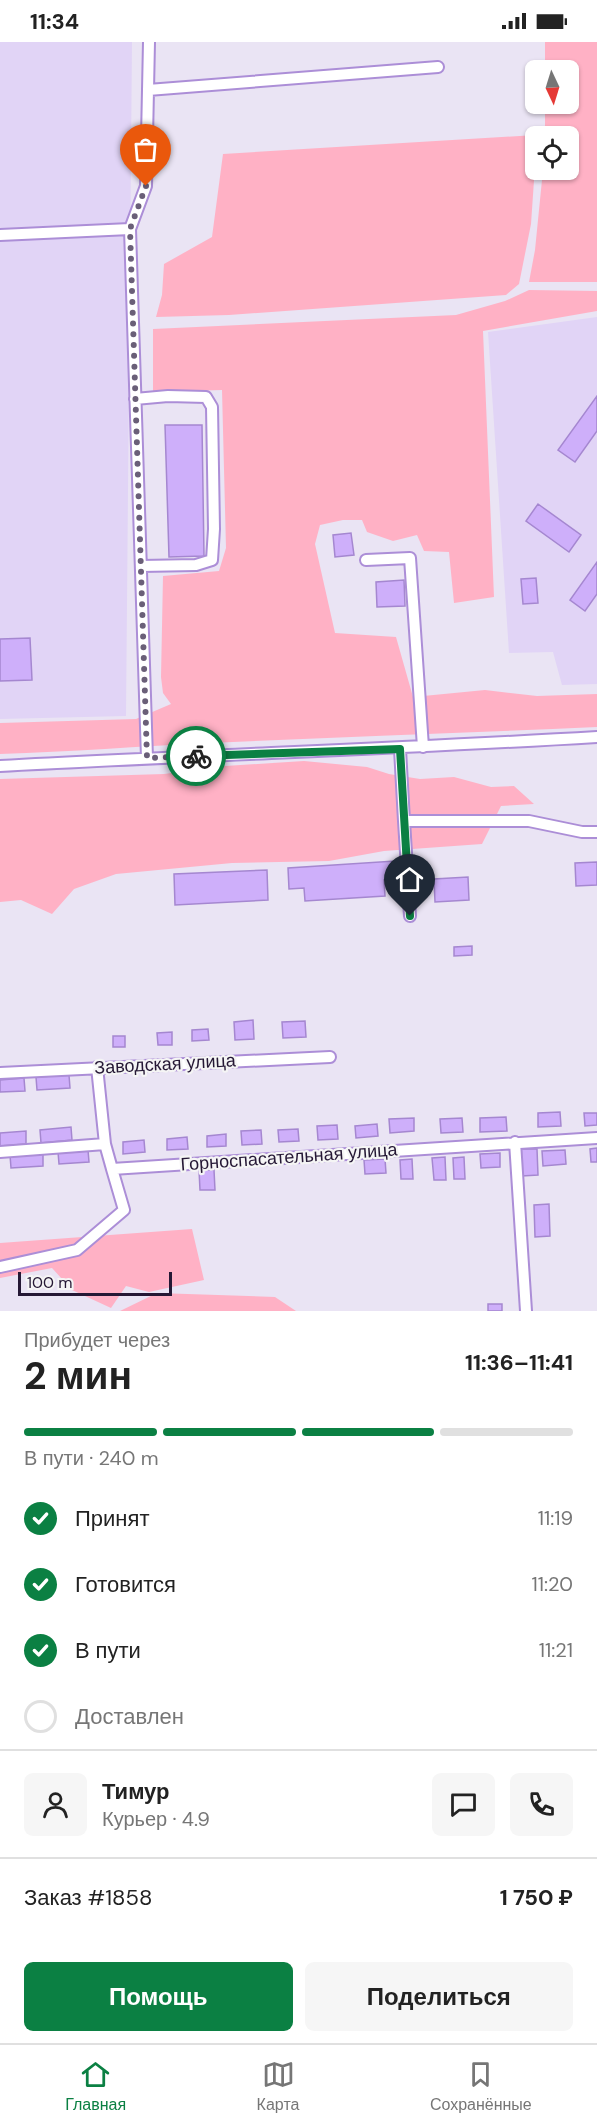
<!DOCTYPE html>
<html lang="ru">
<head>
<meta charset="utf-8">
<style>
  :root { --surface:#fff; --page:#f6f6f6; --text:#222; --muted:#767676; --line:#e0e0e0; --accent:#0b8043 }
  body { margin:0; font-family:"DM Sans",sans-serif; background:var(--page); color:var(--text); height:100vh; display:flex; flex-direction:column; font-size:22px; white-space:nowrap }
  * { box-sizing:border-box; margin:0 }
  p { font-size:20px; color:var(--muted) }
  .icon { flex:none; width:33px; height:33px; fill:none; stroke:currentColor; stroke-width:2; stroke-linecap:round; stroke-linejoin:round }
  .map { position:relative; height:1269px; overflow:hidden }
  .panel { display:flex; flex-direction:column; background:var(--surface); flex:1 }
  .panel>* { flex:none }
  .needle { width:39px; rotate:176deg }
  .fabs { position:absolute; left:525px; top:18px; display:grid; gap:12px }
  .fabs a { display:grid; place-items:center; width:54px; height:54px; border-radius:9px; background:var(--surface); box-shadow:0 2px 4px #0004; font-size:30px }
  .scale { position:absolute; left:18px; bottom:15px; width:154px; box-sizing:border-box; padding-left:6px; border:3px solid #251835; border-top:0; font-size:16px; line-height:21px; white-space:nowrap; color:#251835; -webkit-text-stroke:4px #f5f5f5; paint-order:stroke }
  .pin { position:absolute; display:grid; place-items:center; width:51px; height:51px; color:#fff; margin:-62px -26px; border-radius:50% 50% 50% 0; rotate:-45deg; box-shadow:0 0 6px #0007 }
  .pin .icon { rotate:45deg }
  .courier { position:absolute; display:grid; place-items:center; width:60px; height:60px; margin:-30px; border:4px solid #0b8043; border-radius:50%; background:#fff; color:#222; box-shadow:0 2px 8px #0007 }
  .headline em { font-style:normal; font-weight:700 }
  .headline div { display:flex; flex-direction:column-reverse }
  .headline { display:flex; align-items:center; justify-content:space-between; height:102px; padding:0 24px }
  h1 { font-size:39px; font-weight:700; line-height:45px }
  .bar { display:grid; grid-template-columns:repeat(4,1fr); gap:9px 6px; align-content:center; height:72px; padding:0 24px }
  .bar i { height:8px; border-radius:4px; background:var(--line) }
  .bar .active { background:var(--accent) }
  .bar p { grid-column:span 4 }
  .line { display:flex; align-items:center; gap:15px; padding:0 24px; border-top:2px solid var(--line) }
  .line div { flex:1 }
  .round { display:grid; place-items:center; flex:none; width:63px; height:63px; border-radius:9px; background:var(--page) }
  ol { padding:0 24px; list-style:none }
  li { display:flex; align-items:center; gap:18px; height:66px }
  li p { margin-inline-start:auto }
  li .icon { padding:6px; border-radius:50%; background:var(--accent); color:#fff; stroke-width:4 }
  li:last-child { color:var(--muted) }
  li i { width:33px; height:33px; border:3px solid var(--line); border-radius:50% }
  .primary-button { display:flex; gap:12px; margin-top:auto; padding:12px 24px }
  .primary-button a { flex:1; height:69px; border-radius:9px; background:var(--accent); color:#fff; font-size:24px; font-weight:700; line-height:69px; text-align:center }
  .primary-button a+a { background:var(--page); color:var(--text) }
  .status { display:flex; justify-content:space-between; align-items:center; height:42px; padding:0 30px; background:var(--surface); direction:ltr }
  .status svg { height:16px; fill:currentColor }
  .tab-bar { display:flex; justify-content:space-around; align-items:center; height:84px; border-top:2px solid var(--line); background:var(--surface); font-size:16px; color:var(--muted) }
  .tab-bar a { display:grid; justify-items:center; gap:3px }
  .tab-bar .active { color:var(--accent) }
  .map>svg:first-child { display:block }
  .built { fill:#e1d4f6 }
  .green { fill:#ffb1c5 }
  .building { fill:#ceaffa; stroke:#a587d0; stroke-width:1.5 }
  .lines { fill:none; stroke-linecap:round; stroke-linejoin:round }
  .minor-casing { stroke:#ac8ed7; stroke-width:14 }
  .minor { stroke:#fff; stroke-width:10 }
  .done { stroke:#6a5f78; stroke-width:6; stroke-dasharray:0 10.8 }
  .route { stroke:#0b8043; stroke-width:8 }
  .labels { text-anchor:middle; stroke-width:4.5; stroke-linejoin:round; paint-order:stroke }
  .street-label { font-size:18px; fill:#251835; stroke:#f5f5f5 }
</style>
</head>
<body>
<div class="status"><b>11:34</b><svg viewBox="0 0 49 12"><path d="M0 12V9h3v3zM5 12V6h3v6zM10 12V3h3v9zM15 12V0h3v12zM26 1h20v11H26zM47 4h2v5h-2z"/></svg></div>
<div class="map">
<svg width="597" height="1269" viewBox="0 0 597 1269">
  <rect width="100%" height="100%" fill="#eae4f4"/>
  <path class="built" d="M0,0H132L126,674L0,677Z
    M597,275V642L562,643L553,610L509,611L488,290Z"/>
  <path class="green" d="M545,0H597V240H529L535,208L543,128H568V94H545V62H568V28H545Z
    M535,93V124L531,182L519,242L506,253L229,273L156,275L162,253L164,222L212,195L223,112Z
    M529,248L597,249V269L483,289L494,555L454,561L449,510L424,509L417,493L393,499L367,490L362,478H343L320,483L315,502L335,591L396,595L413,655L485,648L537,654L597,652V685C468,691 339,695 210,701C140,704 70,710 0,712V681L136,677L171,662L163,651L161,635L163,534L219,529L226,506L222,348L153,350V287L456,273L505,259Z
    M304,719L367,725L389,732L420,737L454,735L491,745L514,744L534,762L501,764L482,802L384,809L329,819L232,821L116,832L74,847L52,872L21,858L0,860V737L164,732L225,724Z
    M192,1187L204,1238L149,1250L126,1244L111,1266L72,1248L52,1226L0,1236V1201Z
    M157,1251L275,1255L296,1269H120Z"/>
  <path class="building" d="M597,354V389L575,420L558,408Z
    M165,383H202L204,514L169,515Z
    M538,462L581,493L569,510L526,479Z
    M351,491L354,513L335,515L333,493Z
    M597,520V552L585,569L570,558Z
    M536,536L538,561L523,562L521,537Z
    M404,538L405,564L377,565L376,540Z
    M30,596L32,638L0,639V597Z
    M395,819L396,837L384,838L385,854L305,859L304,846L289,847L288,826Z
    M597,820V843L576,844L575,821Z
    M267,828L268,858L175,863L174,832Z
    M468,835L469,858L435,860L434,837Z
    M472,904V913L454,914V905Z
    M253,978L254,997L235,998L234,980Z
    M305,979L306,995L283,996L282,980Z
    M208,987L209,998L192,999V988Z
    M172,990V1003H158L157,991Z
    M113,994H125V1005H113Z
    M69,1033L70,1046L37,1048L36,1035Z
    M24,1036L25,1049L0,1050V1038Z
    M560,1070L561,1084L538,1085V1071Z
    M584,1071H597V1083L585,1084Z
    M506,1075L507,1089L480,1090V1076Z
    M414,1076V1089L390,1091L389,1077Z
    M462,1076L463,1090L441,1091L440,1077Z
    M377,1082L378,1094L356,1096L355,1084Z
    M337,1083L338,1097L318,1098L317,1084Z
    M71,1085L72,1098L41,1101L40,1088Z
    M298,1087L299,1099L279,1100L278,1088Z
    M261,1088L262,1102L242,1103L241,1089Z
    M26,1089V1102L0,1104V1091Z
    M226,1092V1104L207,1105V1094Z
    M187,1095L188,1107L167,1108V1097Z
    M144,1098L145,1110L123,1112V1100Z
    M597,1106V1120H591L590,1107Z
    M521,1107H537L538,1133L522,1134Z
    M88,1108L89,1120L59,1122L58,1110Z
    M565,1108L566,1122L543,1124L542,1109Z
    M43,1111V1124L11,1126L10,1113Z
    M500,1111V1125L481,1126L480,1112Z
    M445,1115L446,1138H434L432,1116Z
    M464,1115L465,1137H454L453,1116Z
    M385,1117L386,1131L365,1132L364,1118Z
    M412,1117L413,1137H401L400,1118Z
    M199,1128H214L215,1148H200Z
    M549,1162L550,1194L535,1195L534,1163Z
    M488,1262H502V1269H488Z"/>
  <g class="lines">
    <g class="minor-casing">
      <path id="minor" d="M148,48L438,25
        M0,193L130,187
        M135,357L168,354L206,355L212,365L214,487L212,518L196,523L141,524
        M366,518L410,516L423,705
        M400,707L404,779H529L582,790H597
        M147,716L130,187L146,144L149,0
        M0,724C199,713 398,707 597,695
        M404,779L410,874
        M97,1025L105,1102
        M0,1031L330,1015
        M515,1100L526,1269
        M0,1110L105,1102L112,1127L597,1096
        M0,1225L77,1208L124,1168L112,1127"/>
    </g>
    <use href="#minor" class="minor"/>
  </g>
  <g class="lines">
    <path class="done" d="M146,144L130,187L147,716L196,714"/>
    <path class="route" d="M196,714L400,707L410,874"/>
  </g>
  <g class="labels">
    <g class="street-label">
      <text transform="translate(165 1022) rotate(-3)" y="6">Заводская улица</text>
      <text transform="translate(289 1115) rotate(-4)" y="6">Горноспасательная улица</text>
    </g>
  </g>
</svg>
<div class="fabs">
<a><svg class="needle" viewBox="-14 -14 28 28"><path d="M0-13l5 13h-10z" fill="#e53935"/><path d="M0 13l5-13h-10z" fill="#767676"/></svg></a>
<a><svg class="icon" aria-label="locate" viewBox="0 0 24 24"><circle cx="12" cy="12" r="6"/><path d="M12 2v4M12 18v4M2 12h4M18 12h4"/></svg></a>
</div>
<div class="scale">100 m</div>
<div class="pin" style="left:146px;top:144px;background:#ea580c"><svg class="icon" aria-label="bag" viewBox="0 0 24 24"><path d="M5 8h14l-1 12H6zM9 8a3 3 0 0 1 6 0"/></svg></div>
<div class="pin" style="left:410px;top:874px;background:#1f2937"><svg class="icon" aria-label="home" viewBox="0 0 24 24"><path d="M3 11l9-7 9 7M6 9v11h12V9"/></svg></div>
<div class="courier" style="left:196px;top:714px"><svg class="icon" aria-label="bike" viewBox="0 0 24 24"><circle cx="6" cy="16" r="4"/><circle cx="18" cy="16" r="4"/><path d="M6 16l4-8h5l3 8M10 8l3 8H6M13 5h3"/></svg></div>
</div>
<section class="panel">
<div class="headline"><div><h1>2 мин</h1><p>Прибудет через</p></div><em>11:36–11:41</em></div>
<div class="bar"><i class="active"></i><i class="active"></i><i class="active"></i><i></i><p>В пути · 240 m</p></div>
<ol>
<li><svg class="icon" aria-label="check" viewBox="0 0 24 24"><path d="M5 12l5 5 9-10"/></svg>Принят<p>11:19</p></li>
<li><svg class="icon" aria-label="check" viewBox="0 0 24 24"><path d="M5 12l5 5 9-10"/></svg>Готовится<p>11:20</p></li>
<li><svg class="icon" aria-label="check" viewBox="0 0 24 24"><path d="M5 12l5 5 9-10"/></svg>В пути<p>11:21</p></li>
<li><i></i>Доставлен</li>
</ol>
<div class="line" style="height:108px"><a class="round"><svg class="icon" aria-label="person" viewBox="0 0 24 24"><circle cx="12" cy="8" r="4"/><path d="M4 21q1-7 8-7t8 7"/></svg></a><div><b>Тимур</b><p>Курьер · 4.9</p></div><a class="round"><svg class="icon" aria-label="chat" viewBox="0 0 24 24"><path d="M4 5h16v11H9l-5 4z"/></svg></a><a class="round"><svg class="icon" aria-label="phone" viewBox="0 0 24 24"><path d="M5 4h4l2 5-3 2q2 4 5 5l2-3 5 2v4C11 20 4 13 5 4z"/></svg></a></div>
<div class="line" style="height:78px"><div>Заказ #1858</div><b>1 750 ₽</b></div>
<div class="primary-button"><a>Помощь</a><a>Поделиться</a></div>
</section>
<nav class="tab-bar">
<a class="active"><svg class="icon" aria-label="home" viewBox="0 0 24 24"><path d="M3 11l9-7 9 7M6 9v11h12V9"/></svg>Главная</a>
<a><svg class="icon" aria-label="map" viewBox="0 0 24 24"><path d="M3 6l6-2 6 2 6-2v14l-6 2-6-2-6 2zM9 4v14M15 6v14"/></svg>Карта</a>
<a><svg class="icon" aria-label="saved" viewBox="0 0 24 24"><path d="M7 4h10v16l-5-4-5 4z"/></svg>Сохранённые</a>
</nav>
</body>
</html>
